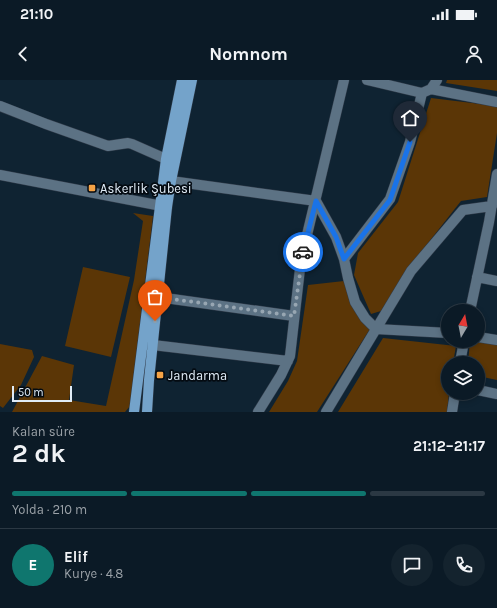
<!DOCTYPE html>
<html lang="tr">
<head>
<meta charset="utf-8">
<style>
  :root { --surface:#0b1a26; --page:#14232e; --text:#f1f3f6; --muted:#9aa1a7; --line:#2b3843; --accent:#0f766e }
  body { margin:0; font-family:Karla,sans-serif; background:var(--page); color:var(--text); height:100vh; display:flex; flex-direction:column; font-size:15px; white-space:nowrap }
  * { box-sizing:border-box; margin:0 }
  p { font-size:13px; color:var(--muted) }
  .icon { flex:none; width:22px; height:22px; fill:none; stroke:currentColor; stroke-width:2; stroke-linecap:round; stroke-linejoin:round }
  .map { position:relative; height:332px; overflow:hidden }
  .drawer { display:flex; flex-direction:column; background:var(--surface); flex:1 }
  .drawer>* { flex:none }
  .needle { width:26px; rotate:10deg }
  .buttons { position:absolute; left:441px; top:224px; display:grid; gap:8px }
  .buttons a { display:grid; place-items:center; width:44px; height:44px; border-radius:50%; background:var(--surface); box-shadow:0 2px 6px #0003,0 0 0 1px var(--line); font-size:20px }
  .scale { position:absolute; left:12px; bottom:10px; width:60px; box-sizing:border-box; padding-left:4px; border:2px solid #e0ecf7; border-top:0; font-size:11px; line-height:14px; white-space:nowrap; color:#e0ecf7; -webkit-text-stroke:3px #040b12; paint-order:stroke }
  .pin { position:absolute; display:grid; place-items:center; width:34px; height:34px; color:#fff; margin:-41px -17px; border-radius:50% 50% 50% 0; rotate:-45deg; box-shadow:0 0 4px #0007 }
  .pin .icon { rotate:45deg }
  .courier { position:absolute; display:grid; place-items:center; width:40px; height:40px; margin:-20px; border:3px solid #1a73e8; border-radius:50%; background:#fff; color:#222; box-shadow:0 1px 5px #0007 }
  .overview em { font-style:normal; font-weight:700 }
  .overview div { display:flex; flex-direction:column-reverse }
  .overview { display:flex; align-items:center; justify-content:space-between; height:68px; padding:0 12px }
  h1 { font-size:26px; font-weight:700; line-height:30px }
  .bar { display:grid; grid-template-columns:repeat(4,1fr); gap:6px 4px; align-content:center; height:48px; padding:0 12px }
  .bar i { height:5px; border-radius:3px; background:var(--line) }
  .bar .on { background:var(--accent) }
  .bar p { grid-column:span 4 }
  .line { display:flex; align-items:center; gap:10px; padding:0 12px; border-top:1px solid var(--line) }
  .line div { flex:1 }
  .round { display:grid; place-items:center; flex:none; width:42px; height:42px; border-radius:21px; background:var(--page) }
  .status { display:flex; justify-content:space-between; align-items:center; height:28px; padding:0 20px; background:var(--surface); direction:ltr }
  .status svg { height:11px; fill:currentColor }
  header { display:flex; justify-content:space-between; align-items:center; height:52px; padding:0 12px; background:var(--surface); font-size:18px; font-weight:700 }
  .map>svg:first-child { display:block }
  .green { fill:#5b3606 }
  .lines { fill:none; stroke-linecap:round; stroke-linejoin:round }
  .minor-casing { stroke:#313c4a; stroke-width:11 }
  .major-casing { stroke:#313c4a; stroke-width:11 }
  .minor { stroke:#5c7284; stroke-width:10 }
  .major { stroke:#74a3ca; stroke-width:10 }
  .done { stroke:#97a6b2; stroke-width:4; stroke-dasharray:0 7.2 }
  .route { stroke:#1a73e8; stroke-width:5 }
  .poi-dot { fill:#f5a346; stroke:#040b12; stroke-width:1.5 }
  .labels { text-anchor:middle; stroke-width:3.5; stroke-linejoin:round; paint-order:stroke }
  .poi-label { font-size:13px; fill:#e0ecf7; stroke:#040b12; text-anchor:start }
</style>
</head>
<body>
<div class="status"><b>21:10</b><svg viewBox="0 0 49 12"><path d="M0 12V9h3v3zM5 12V6h3v6zM10 12V3h3v9zM15 12V0h3v12zM26 1h20v11H26zM47 4h2v5h-2z"/></svg></div>
<header><svg class="icon" aria-label="back" viewBox="0 0 24 24"><path d="M15 5l-7 7 7 7"/></svg>Nomnom<svg class="icon" aria-label="person" viewBox="0 0 24 24"><circle cx="12" cy="8" r="4"/><path d="M4 21q1-7 8-7t8 7"/></svg></header>
<div class="map">
<svg width="497" height="332" viewBox="0 0 497 332">
  <rect width="100%" height="100%" fill="#0f2332"/>
  <path class="green" d="M447,0H497V11L446,3Z
    M431,18L497,26V53L487,117L461,121L406,191L381,231L371,234L354,195L358,173L398,122Z
    M133,133L153,136L130,326L125,332H12L42,276L74,285L69,320L106,326L134,200L143,141Z
    M83,187L130,197L111,277L65,266Z
    M344,201L370,249L317,332H269L288,301L297,281L308,205Z
    M383,258L456,266L453,283H448V313H449L447,332H338Z
    M470,261H478L497,264V300L478,296V283H468Z
    M0,264L32,270L34,277L21,305L3,328L0,326Z"/>
  <g class="lines">
    <g class="minor-casing">
      <path id="minor" d="M367,0L422,13L431,9L437,0
        M431,9L497,22
        M0,26L46,44L108,66L128,63L132,64L166,79
        M0,95L167,127
        M171,101L316,121
        M316,121L336,157L344,179L348,198L355,222L365,238L376,249L448,253
        M344,179L390,119L410,62L422,13
        M477,197L497,201
        M158,217L294,236
        M470,231L489,142L497,94
        M478,257L497,260
        M153,265L288,281
        M460,283L464,261
        M478,310L497,314
        M258,332L281,295L290,276L301,180L344,0
        M326,332L411,191L463,130L492,126
        M452,332L455,313"/>
    </g>
    <g class="major-casing">
      <path id="major" d="M134,332L166,79L182,0
        M147,332L149,300L167,127L171,101L192,0"/>
    </g>
    <use href="#minor" class="minor"/>
    <use href="#major" class="major"/>
  </g>
  <g class="lines">
    <path class="done" d="M155,241L158,217L294,236L303,172"/>
    <path class="route" d="M303,172L316,121L336,157L344,179L390,120L410,62"/>
  </g>
  <g class="poi-dot">
    <rect x="88" y="104" width="8" height="8" rx="2"/>
    <rect x="156" y="291" width="8" height="8" rx="2"/>
  </g>
  <g class="labels">
    <g class="poi-label">
      <text x="100" y="113">Askerlik Şubesi</text>
      <text x="168" y="300">Jandarma</text>
    </g>
  </g>
</svg>
<div class="buttons">
<a><svg class="needle" viewBox="-14 -14 28 28"><path d="M0-13l5 13h-10z" fill="#e53935"/><path d="M0 13l5-13h-10z" fill="#9aa1a7"/></svg></a>
<a><svg class="icon" aria-label="layers" viewBox="0 0 24 24"><path d="M12 4l9 5-9 5-9-5zM3 14l9 5 9-5"/></svg></a>
</div>
<div class="scale">50 m</div>
<div class="pin" style="left:155px;top:241px;background:#ea580c"><svg class="icon" aria-label="bag" viewBox="0 0 24 24"><path d="M5 8h14l-1 12H6zM9 8a3 3 0 0 1 6 0"/></svg></div>
<div class="pin" style="left:410px;top:62px;background:#1f2937"><svg class="icon" aria-label="home" viewBox="0 0 24 24"><path d="M3 11l9-7 9 7M6 9v11h12V9"/></svg></div>
<div class="courier" style="left:303px;top:172px"><svg class="icon" aria-label="car" viewBox="0 0 24 24"><path d="M5 17H2v-5l4-1 3-4h7l3 4 3 1v5h-3M9 17h6M6 11h13"/><circle cx="7" cy="17" r="2"/><circle cx="17" cy="17" r="2"/></svg></div>
</div>
<section class="drawer">
<div class="overview"><div><h1>2 dk</h1><p>Kalan süre</p></div><em>21:12–21:17</em></div>
<div class="bar"><i class="on"></i><i class="on"></i><i class="on"></i><i></i><p>Yolda · 210 m</p></div>
<div class="line" style="height:72px"><b class="round" style="background:var(--accent);color:#fff">E</b><div><b>Elif</b><p>Kurye · 4.8</p></div><a class="round"><svg class="icon" aria-label="chat" viewBox="0 0 24 24"><path d="M4 5h16v11H9l-5 4z"/></svg></a><a class="round"><svg class="icon" aria-label="phone" viewBox="0 0 24 24"><path d="M5 4h4l2 5-3 2q2 4 5 5l2-3 5 2v4C11 20 4 13 5 4z"/></svg></a></div>
</section>
</body>
</html>
